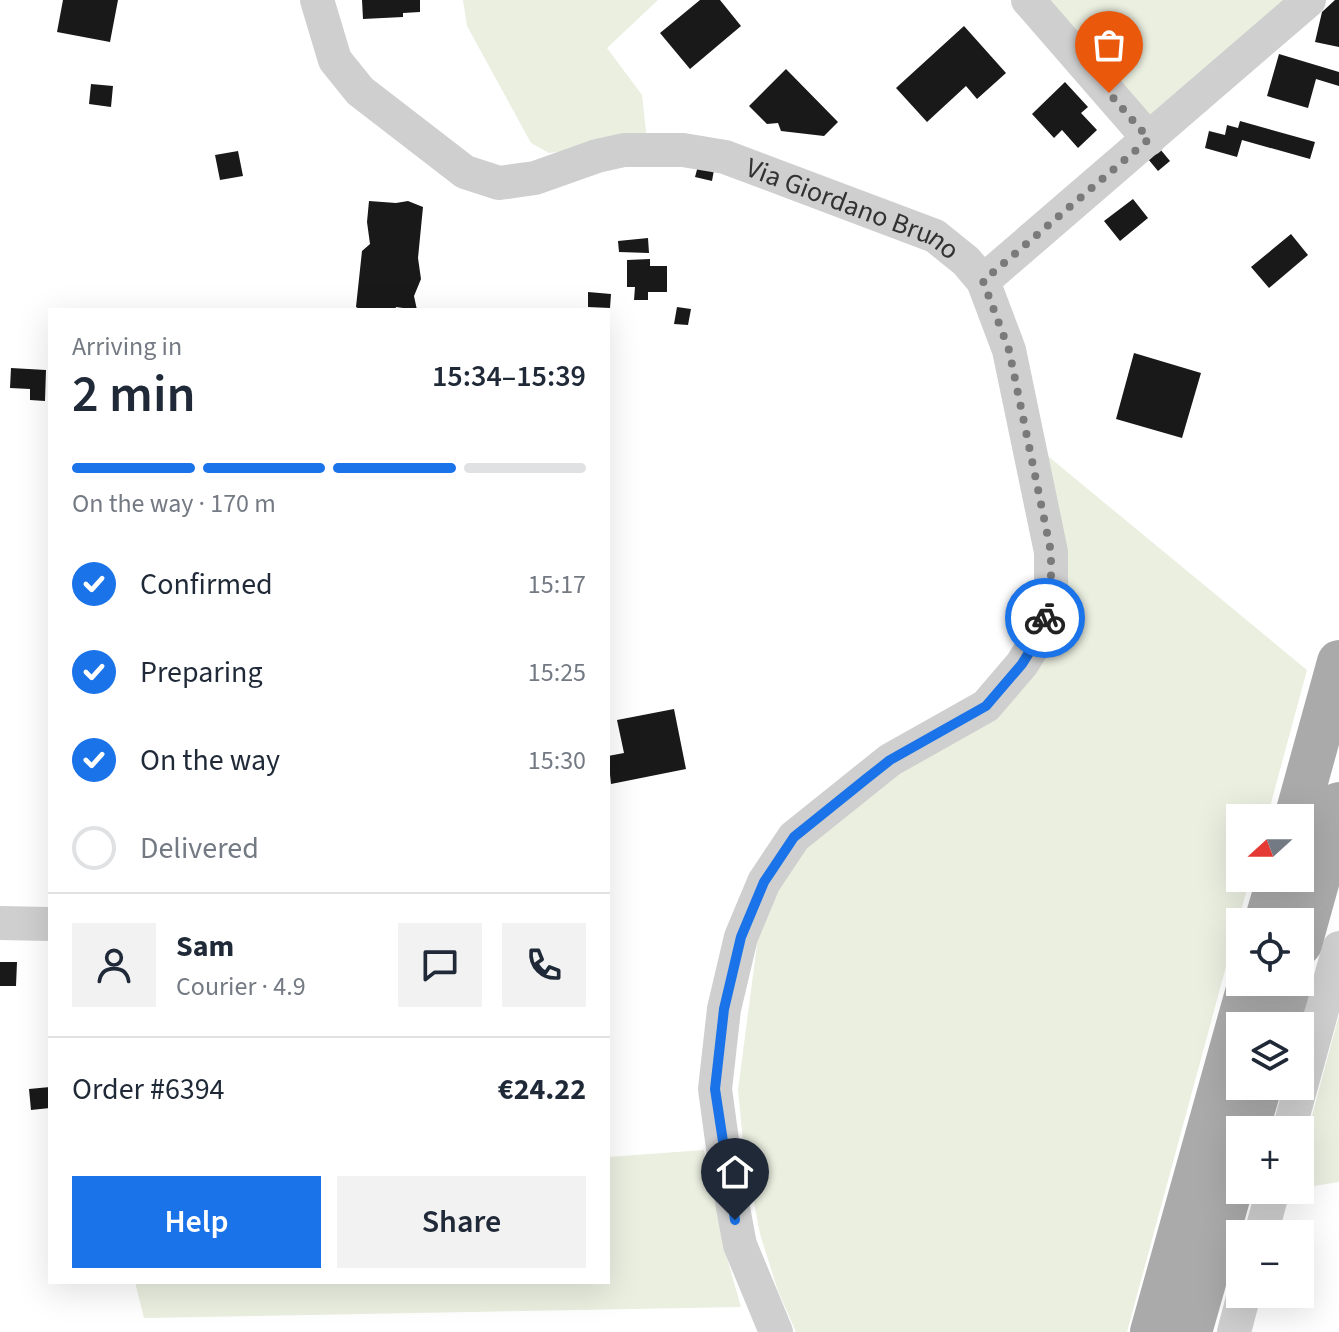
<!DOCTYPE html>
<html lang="en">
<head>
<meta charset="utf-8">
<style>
  :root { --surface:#fff; --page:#f2f2f3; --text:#1f2937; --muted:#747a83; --line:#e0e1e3; --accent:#1a73e8 }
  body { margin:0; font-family:"Source Sans 3",sans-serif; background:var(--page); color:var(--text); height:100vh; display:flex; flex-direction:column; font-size:30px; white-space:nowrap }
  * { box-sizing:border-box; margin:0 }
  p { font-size:26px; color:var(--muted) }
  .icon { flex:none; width:44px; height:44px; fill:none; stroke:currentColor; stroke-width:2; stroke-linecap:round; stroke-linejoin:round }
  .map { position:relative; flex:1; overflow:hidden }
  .details { position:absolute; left:48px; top:308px; width:562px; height:976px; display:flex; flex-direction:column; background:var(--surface); border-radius:0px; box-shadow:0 8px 32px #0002 }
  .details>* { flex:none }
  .needle { width:52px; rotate:249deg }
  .buttons { position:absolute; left:1226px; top:804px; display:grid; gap:16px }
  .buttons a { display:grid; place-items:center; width:88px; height:88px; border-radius:0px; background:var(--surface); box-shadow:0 8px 32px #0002; font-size:40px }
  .pin { position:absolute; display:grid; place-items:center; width:68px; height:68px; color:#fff; margin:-82px -34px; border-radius:50% 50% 50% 0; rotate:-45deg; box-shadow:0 0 8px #0007 }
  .pin .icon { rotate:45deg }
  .courier { position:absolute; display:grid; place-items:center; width:80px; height:80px; margin:-40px; border:6px solid #1a73e8; border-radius:50%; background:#fff; color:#222; box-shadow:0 2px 10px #0007 }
  .summary em { font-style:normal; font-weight:600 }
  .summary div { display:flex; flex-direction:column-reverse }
  .summary { display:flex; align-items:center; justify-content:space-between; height:136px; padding:0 24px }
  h1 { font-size:52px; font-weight:600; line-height:60px }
  .bar { display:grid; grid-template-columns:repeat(4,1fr); gap:12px 8px; align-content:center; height:96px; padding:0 24px }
  .bar i { height:10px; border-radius:6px; background:var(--line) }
  .bar .active { background:var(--accent) }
  .bar p { grid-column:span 4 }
  .line { display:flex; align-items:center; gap:20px; padding:0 24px; border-top:2px solid var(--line) }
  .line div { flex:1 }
  .round { display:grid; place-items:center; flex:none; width:84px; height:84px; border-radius:0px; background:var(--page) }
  ol { padding:0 24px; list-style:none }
  li { display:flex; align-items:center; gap:24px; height:88px }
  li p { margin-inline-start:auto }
  li .icon { padding:8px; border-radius:50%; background:var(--accent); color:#fff; stroke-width:4 }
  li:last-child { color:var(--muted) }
  li i { width:44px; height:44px; border:4px solid var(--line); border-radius:50% }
  .button { display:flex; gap:16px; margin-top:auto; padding:16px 24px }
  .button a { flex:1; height:92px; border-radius:0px; background:var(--accent); color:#fff; font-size:32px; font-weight:600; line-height:92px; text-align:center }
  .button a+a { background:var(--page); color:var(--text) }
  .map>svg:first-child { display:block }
  .green { fill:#eaefe0 }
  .building { fill:#191919 }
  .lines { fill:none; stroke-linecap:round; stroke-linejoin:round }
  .minor { stroke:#cfcfcf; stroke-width:34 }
  .primary { stroke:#aaa; stroke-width:44 }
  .done { stroke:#7a7a7a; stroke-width:8; stroke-dasharray:0 14.4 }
  .route { stroke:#1a73e8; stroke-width:10 }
  .labels { text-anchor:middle; stroke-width:8; stroke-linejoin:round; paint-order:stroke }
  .street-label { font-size:28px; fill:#323232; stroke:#fff }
</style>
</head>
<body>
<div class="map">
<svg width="1339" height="1332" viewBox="0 0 1339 1332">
  <rect width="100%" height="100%" fill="#fff"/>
  <path class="green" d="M463,0H658L607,48L642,95L647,140L549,153L531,143L467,26Z
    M1042,0H1292L1156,120L1141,113Z
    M1043,452L1307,670L1267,818H1240V878H1250L1127,1332H796L778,1291L760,1234L744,1151L738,1090L758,937L781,885L807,845L897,771L1032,674Z
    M1339,1015V1182L1300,1188V1161Z
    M704,1150L727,1258L741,1307L144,1318L135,1282H608V1157Z"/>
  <path class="building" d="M63,0H118L110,42L57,32Z
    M362,0H420V12L403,13V17L363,19Z
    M700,0H720L741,26L690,69L660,33Z
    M1335,0H1339V47L1315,42L1322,12Z
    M964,26L1006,73L977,99L966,86L927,122L896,88Z
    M1279,54L1339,72V86L1316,79L1308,108L1267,96Z
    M786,69L838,122L824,136L781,131L778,123L767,124L749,106Z
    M1065,82L1088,107L1081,113L1097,130L1078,148L1062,130L1054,138L1032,114Z
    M91,84L113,86L111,107L89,104Z
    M1240,121L1315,142L1310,159L1242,140L1237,157L1205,148L1209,131L1225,135L1227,125L1238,128Z
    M1160,149L1170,161L1158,171L1148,159Z
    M238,151L243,176L220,180L215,155Z
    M698,166L714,170L712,181L695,177Z
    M1133,199L1148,218L1120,241L1104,221Z
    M369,201L396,203L408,201L423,207L418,258L421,279L414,296L417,310L396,307L395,310H361L356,307L362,251L370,244L367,222Z
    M1291,234L1308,255L1269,288L1251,267Z
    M648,238L649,253L619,252L618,241Z
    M650,259V266H667V292H648V300H634L635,287H627V260Z
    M588,292L611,294L610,308L588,307Z
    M677,307L691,309L688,325L674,324Z
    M1134,353L1201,373L1182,438L1116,419Z
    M11,368L46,370L45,401L30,400V389L10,388Z
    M674,709L686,769L611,784L608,756L624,753L617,720Z
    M0,962H17L16,986H0Z
    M50,1087V1108L31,1110L29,1089Z"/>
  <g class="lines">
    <g class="minor">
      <path id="s1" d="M317,0L335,60L360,91L465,172L499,183L535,178L597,156L624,150H683L725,157L935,236L966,261L983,281L1009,350L1051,552V590L1043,630L1022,664L986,706L890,760L794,837L764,882L741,937L724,1009L715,1089L726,1170L740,1245L776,1332"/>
      <path d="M1028,0L1149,139"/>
      <path d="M983,281L1309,0"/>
      <path d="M0,923L50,924"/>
      <path d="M1289,1130L1339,948"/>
      <path d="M1261,1234L1273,1190"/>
      <path d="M1234,1332L1244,1294"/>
    </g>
    <path class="primary" d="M1296,818L1339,662
      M1266,922L1279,878
      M1300,944L1339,804
      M1277,1026L1290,982
      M1247,1130L1260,1086
      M1152,1332L1250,982
      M1190,1332L1240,1156"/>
  </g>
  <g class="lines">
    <path class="done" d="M1045,618L1051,590V552L1009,350L983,281L1149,139L1109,93"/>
    <path class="route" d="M735,1220L715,1089L724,1009L741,937L764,882L794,837L866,779L890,760L986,706L1022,664L1043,630L1045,618"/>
  </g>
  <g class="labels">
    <g class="street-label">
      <text dy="10" stroke="none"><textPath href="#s1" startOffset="640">Via Giordano Bruno</textPath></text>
    </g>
  </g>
</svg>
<div class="buttons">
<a><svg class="needle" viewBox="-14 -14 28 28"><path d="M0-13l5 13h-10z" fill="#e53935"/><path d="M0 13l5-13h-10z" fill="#747a83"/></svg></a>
<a><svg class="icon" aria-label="locate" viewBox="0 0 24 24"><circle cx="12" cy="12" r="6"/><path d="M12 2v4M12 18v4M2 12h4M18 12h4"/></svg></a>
<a><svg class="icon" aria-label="layers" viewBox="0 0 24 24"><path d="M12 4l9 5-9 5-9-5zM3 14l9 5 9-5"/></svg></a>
<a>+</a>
<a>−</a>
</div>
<div class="pin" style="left:1109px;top:93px;background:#ea580c"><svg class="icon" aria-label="bag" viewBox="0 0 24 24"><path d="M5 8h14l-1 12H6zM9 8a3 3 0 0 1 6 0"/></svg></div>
<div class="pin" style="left:735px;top:1220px;background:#1f2937"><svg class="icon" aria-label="home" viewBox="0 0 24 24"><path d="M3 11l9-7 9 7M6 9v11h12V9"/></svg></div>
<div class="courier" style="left:1045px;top:618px"><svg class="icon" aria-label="bike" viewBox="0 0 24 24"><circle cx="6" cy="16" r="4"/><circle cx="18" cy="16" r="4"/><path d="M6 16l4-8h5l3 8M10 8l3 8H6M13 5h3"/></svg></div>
<section class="details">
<div class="summary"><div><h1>2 min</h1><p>Arriving in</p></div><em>15:34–15:39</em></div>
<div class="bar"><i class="active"></i><i class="active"></i><i class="active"></i><i></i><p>On the way · 170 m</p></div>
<ol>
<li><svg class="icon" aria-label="check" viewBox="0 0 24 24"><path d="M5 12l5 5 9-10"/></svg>Confirmed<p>15:17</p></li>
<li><svg class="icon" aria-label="check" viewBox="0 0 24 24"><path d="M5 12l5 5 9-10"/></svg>Preparing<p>15:25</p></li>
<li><svg class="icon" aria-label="check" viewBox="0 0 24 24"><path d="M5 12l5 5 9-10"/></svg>On the way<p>15:30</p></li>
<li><i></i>Delivered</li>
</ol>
<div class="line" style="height:144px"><a class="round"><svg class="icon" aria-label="person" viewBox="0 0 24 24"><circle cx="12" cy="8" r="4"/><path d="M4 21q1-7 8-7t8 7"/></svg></a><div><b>Sam</b><p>Courier · 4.9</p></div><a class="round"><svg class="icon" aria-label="chat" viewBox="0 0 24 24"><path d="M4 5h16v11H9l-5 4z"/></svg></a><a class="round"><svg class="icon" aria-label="phone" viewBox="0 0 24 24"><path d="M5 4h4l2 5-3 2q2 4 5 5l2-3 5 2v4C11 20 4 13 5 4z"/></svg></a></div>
<div class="line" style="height:104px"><div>Order #6394</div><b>€24.22</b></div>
<div class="button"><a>Help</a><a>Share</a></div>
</section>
</div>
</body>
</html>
